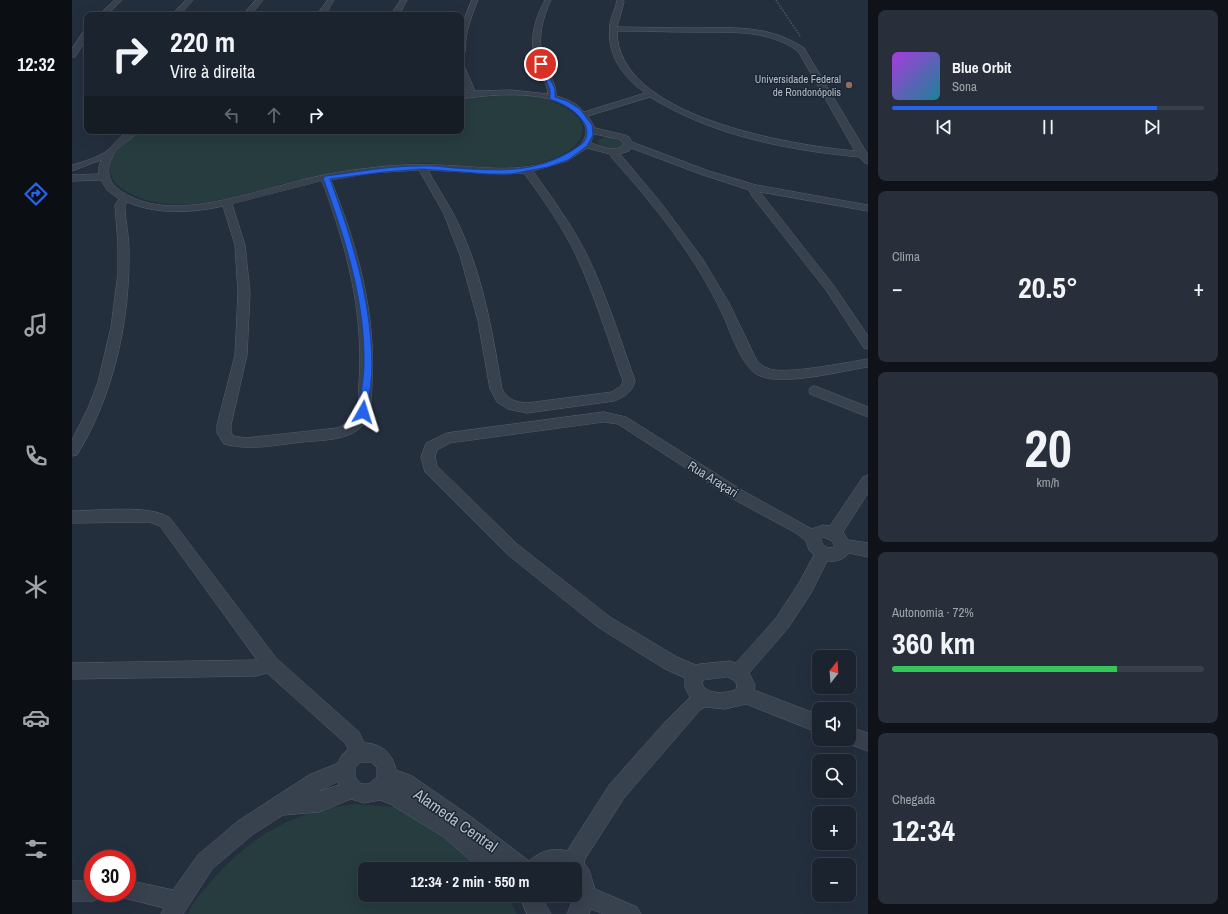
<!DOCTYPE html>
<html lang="pt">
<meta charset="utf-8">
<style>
:root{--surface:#1b232e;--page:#282f3a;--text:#f1f3f6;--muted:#a0a4aa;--line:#39404a;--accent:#2563eb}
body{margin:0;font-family:"Archivo Narrow",sans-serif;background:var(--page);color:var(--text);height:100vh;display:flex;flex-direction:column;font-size:15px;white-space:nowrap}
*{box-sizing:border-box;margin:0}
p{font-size:13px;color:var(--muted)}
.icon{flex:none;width:22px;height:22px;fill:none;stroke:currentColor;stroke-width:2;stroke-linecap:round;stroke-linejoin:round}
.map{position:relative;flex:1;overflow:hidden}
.side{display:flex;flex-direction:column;gap:10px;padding:10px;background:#0f1319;width:360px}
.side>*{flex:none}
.guide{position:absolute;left:12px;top:12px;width:380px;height:122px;border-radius:8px;box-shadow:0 4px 16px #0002,0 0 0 1px var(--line);background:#1b232e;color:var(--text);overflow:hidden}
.needle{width:26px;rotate:17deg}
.fabs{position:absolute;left:740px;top:650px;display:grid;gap:8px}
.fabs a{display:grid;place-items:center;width:44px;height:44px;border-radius:8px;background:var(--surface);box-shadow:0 4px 16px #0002,0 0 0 1px var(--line);font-size:20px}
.speed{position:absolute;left:12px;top:850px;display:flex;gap:8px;font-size:20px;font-weight:700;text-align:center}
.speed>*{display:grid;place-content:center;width:52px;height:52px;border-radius:50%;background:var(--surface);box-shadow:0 4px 16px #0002,0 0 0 1px var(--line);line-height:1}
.speed .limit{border:6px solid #d22;background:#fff;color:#111}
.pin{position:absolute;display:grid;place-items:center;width:34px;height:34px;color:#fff;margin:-17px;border:2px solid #fff;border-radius:50%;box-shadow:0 1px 4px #0007}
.me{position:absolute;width:44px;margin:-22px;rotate:6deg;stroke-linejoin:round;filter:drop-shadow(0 0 3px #0008)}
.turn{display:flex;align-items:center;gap:14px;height:84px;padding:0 20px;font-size:18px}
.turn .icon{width:52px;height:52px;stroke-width:2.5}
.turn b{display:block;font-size:28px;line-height:34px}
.lanes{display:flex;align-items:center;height:38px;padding:0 20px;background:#0003;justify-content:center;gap:20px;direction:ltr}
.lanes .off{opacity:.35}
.big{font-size:30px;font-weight:700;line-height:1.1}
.side .card{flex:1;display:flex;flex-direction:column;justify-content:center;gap:6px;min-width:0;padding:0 14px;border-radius:8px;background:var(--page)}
.side .dial{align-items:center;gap:0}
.dial b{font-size:52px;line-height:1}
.song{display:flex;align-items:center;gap:12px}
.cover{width:48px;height:48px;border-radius:6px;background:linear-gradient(135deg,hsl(280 70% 55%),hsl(190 70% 35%))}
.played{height:4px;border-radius:2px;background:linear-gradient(90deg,var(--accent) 85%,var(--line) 85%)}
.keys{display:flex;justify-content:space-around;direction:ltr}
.heat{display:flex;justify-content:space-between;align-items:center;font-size:22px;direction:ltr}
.charge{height:6px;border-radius:3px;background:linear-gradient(90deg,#34c759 72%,var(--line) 0)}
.trip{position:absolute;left:286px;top:862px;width:224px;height:40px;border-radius:8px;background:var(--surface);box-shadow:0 4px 16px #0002,0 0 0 1px var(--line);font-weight:700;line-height:40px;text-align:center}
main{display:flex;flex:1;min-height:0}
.tabs{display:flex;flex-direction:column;width:72px;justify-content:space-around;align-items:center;background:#0b0e12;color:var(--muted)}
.tabs .icon{width:28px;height:28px}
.tabs .current{color:var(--accent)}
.tabs b{font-size:18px;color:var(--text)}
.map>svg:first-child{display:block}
.green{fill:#263c3f}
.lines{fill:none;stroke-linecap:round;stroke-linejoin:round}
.street-casing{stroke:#565f6c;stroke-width:1}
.path{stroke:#44595c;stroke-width:1.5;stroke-dasharray:1.5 1.5;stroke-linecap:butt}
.street{fill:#38414e;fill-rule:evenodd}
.route{fill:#2563eb;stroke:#184099}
.education-dot{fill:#8d6e63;stroke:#1d2633;stroke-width:1.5}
.labels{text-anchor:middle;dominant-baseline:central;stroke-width:3;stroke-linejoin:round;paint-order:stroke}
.far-poi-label{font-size:11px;fill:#b4bcc9;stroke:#1d2633;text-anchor:end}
.street-label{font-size:13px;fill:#b4bcc9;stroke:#1d2633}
.near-street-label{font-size:16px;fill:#b4bcc9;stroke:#1d2633}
</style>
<main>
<nav class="tabs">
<b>12:32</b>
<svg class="icon current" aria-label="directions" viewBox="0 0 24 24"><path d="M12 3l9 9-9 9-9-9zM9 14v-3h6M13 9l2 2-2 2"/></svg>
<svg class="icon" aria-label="music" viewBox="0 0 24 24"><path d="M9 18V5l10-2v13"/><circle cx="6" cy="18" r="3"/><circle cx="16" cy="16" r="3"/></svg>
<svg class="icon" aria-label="phone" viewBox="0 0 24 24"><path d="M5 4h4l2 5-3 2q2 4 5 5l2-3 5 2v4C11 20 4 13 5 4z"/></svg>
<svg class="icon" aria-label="climate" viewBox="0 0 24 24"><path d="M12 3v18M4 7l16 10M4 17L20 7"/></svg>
<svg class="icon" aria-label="car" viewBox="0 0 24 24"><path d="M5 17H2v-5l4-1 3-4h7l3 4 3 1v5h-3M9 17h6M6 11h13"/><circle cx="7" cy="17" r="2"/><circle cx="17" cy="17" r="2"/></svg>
<svg class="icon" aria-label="filters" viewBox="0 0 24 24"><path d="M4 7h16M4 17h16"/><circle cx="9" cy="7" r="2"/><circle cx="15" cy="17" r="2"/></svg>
</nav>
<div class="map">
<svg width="796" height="914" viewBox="0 0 796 914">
<rect width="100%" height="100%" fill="#242f3e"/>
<g class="green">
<path d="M438 95C455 95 472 97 488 105 526 122 511 148 480 159 437 175 394 164 351 163 338 163 324 165 312 166 285 168 258 173 231 179 179 190 108 221 57 193 47 188 38 180 38 168 39 151 58 138 72 131H389V99Z"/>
<path d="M535 136 544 137 553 142V146C544 149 534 151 526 144L527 140Z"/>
<path d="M284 804 322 807 343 814 418 869H293V895H435L445 914H116C122 900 133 888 143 877 181 834 227 809 284 804Z"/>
</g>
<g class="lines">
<g class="street-casing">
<g id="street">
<polygon points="43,0 50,0 35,15 27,15"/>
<polygon points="114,0 121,0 108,15 100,15"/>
<polygon points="184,0 191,0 179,15 171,15"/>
<polygon points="256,0 262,0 253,15 245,15"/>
<polygon points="329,0 335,0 327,15 319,15"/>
<path d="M400 0H406C399 17 393 33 393 52L389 54V27Z"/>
<path d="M473 0H479C469 21 464 44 474 66 478 76 485 86 484 96 495 99 505 103 512 112L573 93C550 76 534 54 538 24 539 16 544 8 545 0H551L552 2 545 27C570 27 594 28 619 28 660 28 696 24 732 48L796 155V164L793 163 787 157C715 150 641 136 578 97L516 116 523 128 553 135 557 137 560 142 637 171 684 185 796 205V211L688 192 762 286 796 336V349L792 348 754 290 680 196 677 190 631 175 559 148 557 151 548 154 589 203 630 258 657 303 685 361C688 363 691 367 695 368 710 376 776 362 796 359V367C769 371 713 386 688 376 670 369 659 332 651 315 624 257 583 206 540 158L538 154 515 148 495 161 461 171C480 198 499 224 514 253 534 294 548 338 563 381 560 392 553 397 542 401L455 413 436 409 425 402 418 389 406 321 388 255 371 212 347 170 298 173 259 180C285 245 304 311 300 382 299 397 301 414 290 426 276 441 249 440 230 442 204 445 177 451 152 444L145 433V425L163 355 166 293 163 245 151 206C120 213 85 215 55 202L53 205V211C54 224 57 237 57 250 58 321 42 394 5 455L0 456V440L16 408 26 382 39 327 46 273V244L43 205 47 199 35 190 29 180 0 181V175L27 174V167L29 160 0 171V165C11 162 27 157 36 150 48 139 49 131 67 131 59 141 45 145 40 158 34 169 36 181 46 189 91 223 162 197 211 185 239 177 268 171 298 168 320 165 342 164 365 165 406 166 448 175 487 158 499 153 513 145 514 132 514 126 511 121 507 116 482 88 423 94 389 99V93H395L389 78V66L393 68 403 91 439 90 476 94C475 82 468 72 464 61 456 41 463 18 473 0ZM545 31C570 31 594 32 619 32 658 33 692 28 726 51L783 151C719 145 544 117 545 31ZM522 134 547 139 552 144C544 154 529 146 519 143ZM356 170 429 174 452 173C471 199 490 226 504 255 523 296 536 339 551 381L549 386 540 392 455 403C444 402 436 400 430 389 421 336 412 281 390 232 381 210 367 191 356 170ZM250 181C275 247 292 313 287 383 286 393 288 408 282 416 278 422 271 425 265 428L174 438 161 436 159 432V425L175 355 178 293 173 245 160 204Z"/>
<polygon points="12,31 15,31 15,38 3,57 0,57 0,49"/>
<polygon points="743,386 796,407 796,417 738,394 737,391 738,388"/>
<path d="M532 412 554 417 673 492 740 529 751 525 758 526 791 477 796 475V493L771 532 776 540 796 543V557L777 553C772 560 763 562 755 561L739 593 716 628 677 673 683 685 682 690 747 715V733L674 704 653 709 633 707 628 710 552 798 513 859 512 863 517 870 523 889 565 907 569 914H532L519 909 517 914H495L503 895V869H434L433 868V869H408L372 837 318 804 308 800 292 803 279 799 247 812 211 815 180 835 140 869 111 914H89L92 908 48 897 46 893H55V880L101 890 126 855 166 821 237 775 266 763 270 755 276 749 274 744 195 673 184 676 0 679V663L185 660 88 526 77 522 0 523V511C26 511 78 504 98 518L204 658 287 732 292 743C309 743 321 754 324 770L340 776 398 816 457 861C469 851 480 847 495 851L538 784 594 721 618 697 613 687V678L593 669 526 627 435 554 353 472 349 457 354 443 375 433ZM532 422 546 424 663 500 724 533 734 541 737 550 742 555 727 583 704 618 666 661 663 663 658 661 628 664 624 665 605 657 538 617 445 544 365 466 363 457 365 450 378 443ZM751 537 760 541 763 547 756 548 751 545 749 540ZM656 677 663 681 665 685 664 690C653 693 638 695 631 686L630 682 632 680ZM289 762H299L305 768V777L297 784H289L283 777V768ZM266 782 267 785 245 792Z"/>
<polygon points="777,727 796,733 796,751 771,742 769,739 777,739"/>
<polygon points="0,881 21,881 21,893 31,893 28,898 21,901 0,901"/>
<polygon points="448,895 468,895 479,914 455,914"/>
</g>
</g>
<polyline class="path" points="704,0 728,36"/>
<use href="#street" class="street"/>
</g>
<path class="route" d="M469 62 471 64 483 89V97L495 101 508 109 520 125 521 135 515 146 496 160 476 167 439 174H416L350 169 312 172 258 179C280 239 299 299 300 364 300 380 297 396 295 412L294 415H288L286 412C288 397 292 380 292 364 293 299 273 238 251 178L254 176C286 172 317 166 348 166 359 165 371 167 382 168 429 171 467 174 507 146 517 140 517 128 510 120 501 108 491 104 478 99V89L466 64Z"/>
<circle class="education-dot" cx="777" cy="85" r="4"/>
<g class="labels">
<g class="far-poi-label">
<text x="769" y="79">Universidade Federal<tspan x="769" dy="13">de Rondonópolis</tspan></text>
</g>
<g class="street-label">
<text transform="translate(641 479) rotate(32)">Rua Araçari</text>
</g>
<g class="near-street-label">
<text transform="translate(384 820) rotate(35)">Alameda Central</text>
</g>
</g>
</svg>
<div class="fabs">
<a><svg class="needle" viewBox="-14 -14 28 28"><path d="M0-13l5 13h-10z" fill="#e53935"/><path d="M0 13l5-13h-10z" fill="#a0a4aa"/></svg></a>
<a><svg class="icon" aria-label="sound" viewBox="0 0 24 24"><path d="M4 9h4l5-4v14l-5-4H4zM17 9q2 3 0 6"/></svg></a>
<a><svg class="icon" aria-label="search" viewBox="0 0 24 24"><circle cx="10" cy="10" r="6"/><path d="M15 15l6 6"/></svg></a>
<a>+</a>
<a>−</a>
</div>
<div class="speed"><div class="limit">30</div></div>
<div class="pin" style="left:469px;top:64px;background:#d93025"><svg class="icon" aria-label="arrive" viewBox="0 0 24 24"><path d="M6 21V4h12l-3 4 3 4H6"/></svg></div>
<svg class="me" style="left:291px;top:412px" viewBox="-20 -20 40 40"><path d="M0-17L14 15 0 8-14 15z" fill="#2563eb" stroke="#fff" stroke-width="4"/></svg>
<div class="trip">12:34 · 2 min · 550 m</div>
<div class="guide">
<div class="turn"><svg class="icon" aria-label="right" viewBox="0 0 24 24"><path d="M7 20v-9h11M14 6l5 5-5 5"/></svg><div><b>220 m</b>Vire à direita</div></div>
<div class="lanes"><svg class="icon off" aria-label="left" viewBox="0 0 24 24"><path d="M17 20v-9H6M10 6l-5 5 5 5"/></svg><svg class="icon off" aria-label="ahead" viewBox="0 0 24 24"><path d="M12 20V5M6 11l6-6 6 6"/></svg><svg class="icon" aria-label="right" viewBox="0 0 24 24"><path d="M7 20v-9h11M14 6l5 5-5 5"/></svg></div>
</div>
</div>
<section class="side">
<div class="card">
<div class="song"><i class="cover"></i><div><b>Blue Orbit</b><p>Sona</p></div></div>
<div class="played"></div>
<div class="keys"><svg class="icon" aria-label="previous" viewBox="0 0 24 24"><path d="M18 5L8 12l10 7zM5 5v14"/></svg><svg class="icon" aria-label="pause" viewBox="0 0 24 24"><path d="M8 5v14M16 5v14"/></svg><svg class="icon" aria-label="next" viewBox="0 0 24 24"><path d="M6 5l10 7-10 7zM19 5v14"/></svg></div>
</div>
<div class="card"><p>Clima</p>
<div class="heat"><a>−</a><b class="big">20.5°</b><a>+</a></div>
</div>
<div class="card dial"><b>20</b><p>km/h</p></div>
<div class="card"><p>Autonomia · 72%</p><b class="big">360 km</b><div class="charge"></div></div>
<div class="card"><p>Chegada</p><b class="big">12:34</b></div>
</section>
</main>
